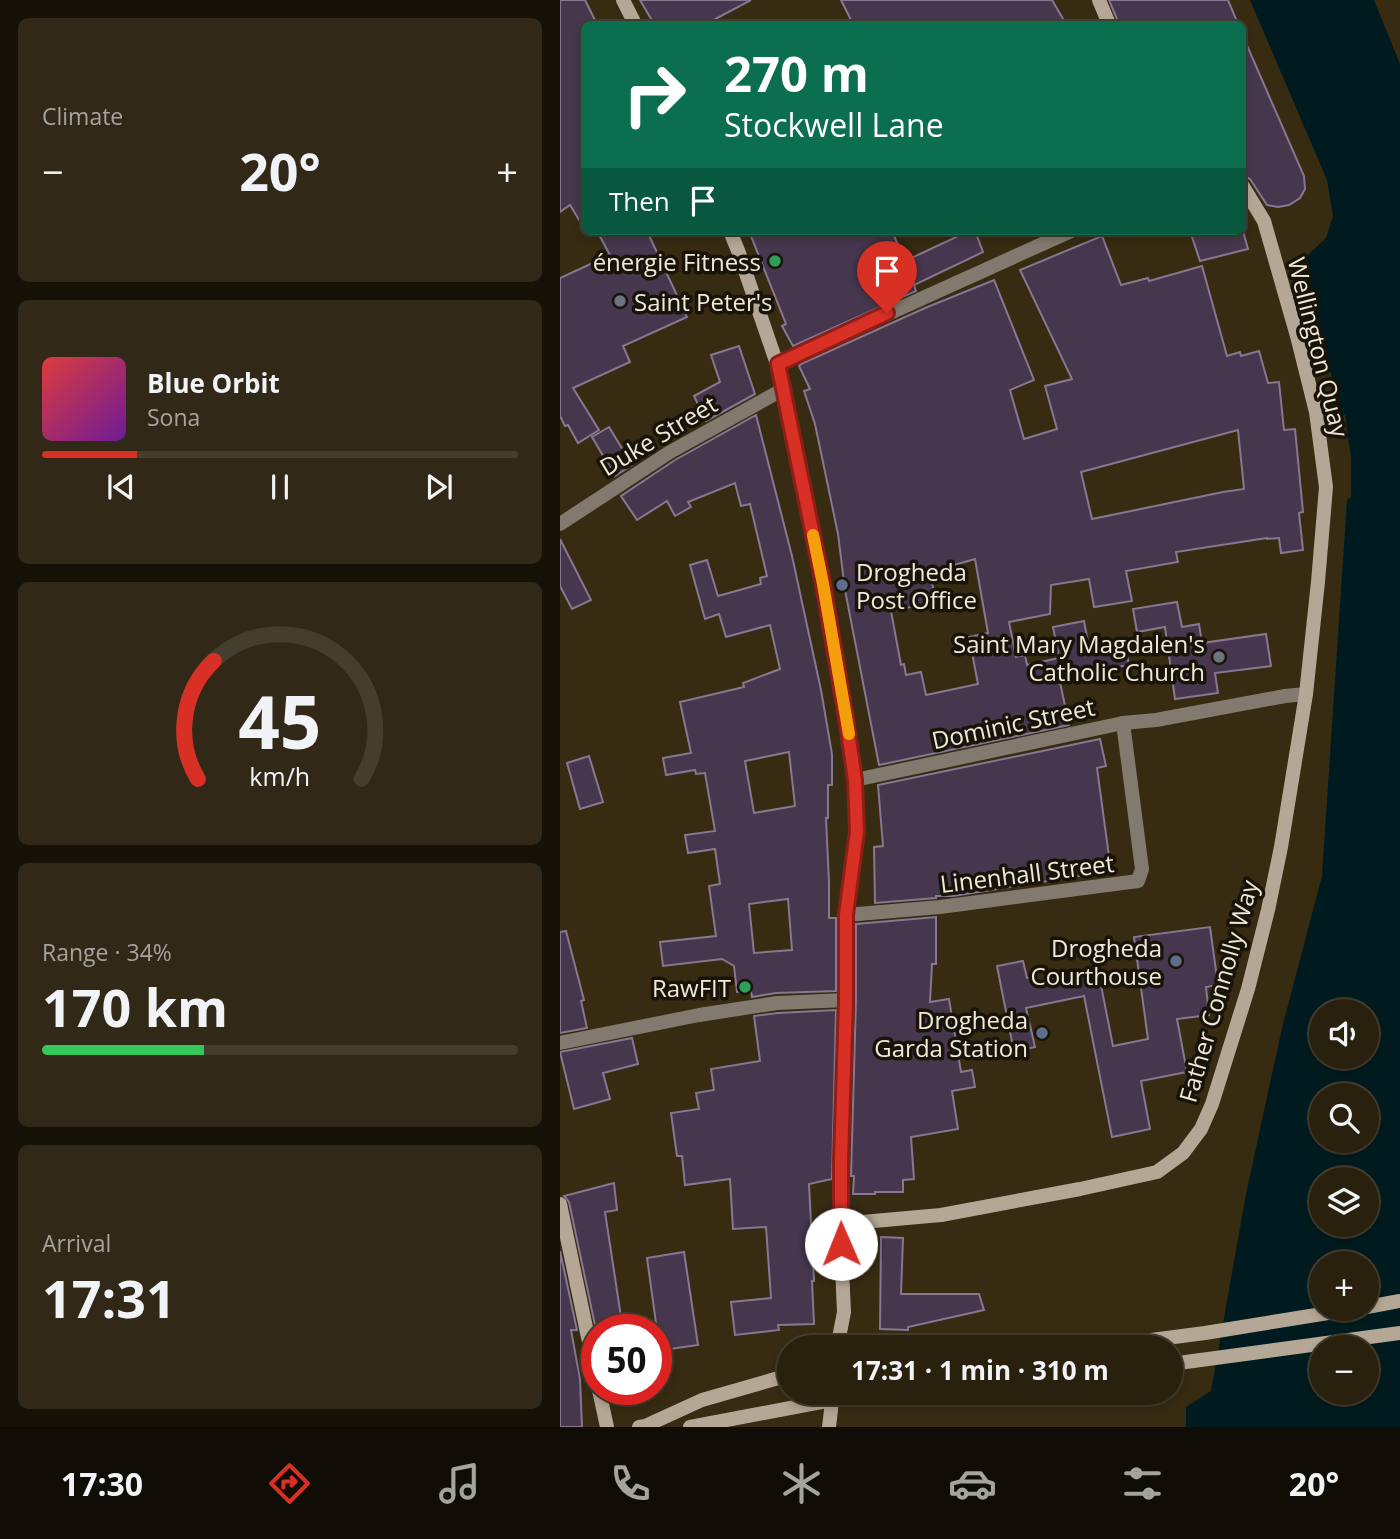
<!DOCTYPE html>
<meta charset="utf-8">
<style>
:root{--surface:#29200e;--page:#312817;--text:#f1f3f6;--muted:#a5a39e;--line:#453e2e;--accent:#d93025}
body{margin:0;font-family:"Open Sans",sans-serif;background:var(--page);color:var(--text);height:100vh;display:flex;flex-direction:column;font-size:26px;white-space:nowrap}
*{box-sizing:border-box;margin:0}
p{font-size:23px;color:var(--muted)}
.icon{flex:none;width:38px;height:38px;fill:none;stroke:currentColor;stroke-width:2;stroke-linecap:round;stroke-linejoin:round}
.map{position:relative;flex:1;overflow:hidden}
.sheet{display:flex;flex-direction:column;gap:18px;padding:18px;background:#171208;width:560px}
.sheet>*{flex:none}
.banner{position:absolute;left:21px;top:21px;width:665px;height:214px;border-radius:10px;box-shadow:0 4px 10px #0003,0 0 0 2px var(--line);background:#0b6e4f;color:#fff;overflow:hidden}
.tools{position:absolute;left:749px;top:999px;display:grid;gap:14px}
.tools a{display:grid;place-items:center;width:70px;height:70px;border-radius:50%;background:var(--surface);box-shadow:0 4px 10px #0003,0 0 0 2px var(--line);font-size:35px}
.speed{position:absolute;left:21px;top:1314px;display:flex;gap:14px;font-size:35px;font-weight:700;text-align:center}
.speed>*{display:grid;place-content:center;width:91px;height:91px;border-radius:50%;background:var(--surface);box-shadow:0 4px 10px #0003,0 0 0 2px var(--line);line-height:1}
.speed .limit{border:10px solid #d22;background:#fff;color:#111}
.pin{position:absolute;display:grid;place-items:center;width:60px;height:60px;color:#fff;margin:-72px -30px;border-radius:50% 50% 50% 0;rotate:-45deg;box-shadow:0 0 7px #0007}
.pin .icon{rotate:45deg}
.me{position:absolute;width:77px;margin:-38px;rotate:359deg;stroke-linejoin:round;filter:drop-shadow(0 0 5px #0008)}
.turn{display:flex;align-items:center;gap:24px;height:147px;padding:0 28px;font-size:32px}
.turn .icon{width:91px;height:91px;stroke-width:2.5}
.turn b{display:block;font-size:49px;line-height:60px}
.then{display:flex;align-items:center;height:66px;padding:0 28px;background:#0003;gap:14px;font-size:26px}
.big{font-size:52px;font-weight:700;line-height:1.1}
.sheet .tile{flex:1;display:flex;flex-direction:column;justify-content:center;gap:10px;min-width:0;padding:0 24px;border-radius:10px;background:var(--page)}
.sheet .dial{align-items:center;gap:0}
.dial svg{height:182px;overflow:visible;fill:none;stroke:var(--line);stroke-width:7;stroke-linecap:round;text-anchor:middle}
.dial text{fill:var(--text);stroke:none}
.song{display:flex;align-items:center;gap:21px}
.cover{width:84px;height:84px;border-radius:10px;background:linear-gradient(135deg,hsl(0 70% 55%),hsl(280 70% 35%))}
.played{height:7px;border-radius:4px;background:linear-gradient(90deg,var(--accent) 20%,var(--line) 20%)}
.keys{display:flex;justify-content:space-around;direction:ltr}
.heat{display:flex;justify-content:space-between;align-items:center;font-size:38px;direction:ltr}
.charge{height:10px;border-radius:5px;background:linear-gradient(90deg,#34c759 34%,var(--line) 0)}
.trip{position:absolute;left:217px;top:1335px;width:406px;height:70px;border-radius:35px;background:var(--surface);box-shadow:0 4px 10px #0003,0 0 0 2px var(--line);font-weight:700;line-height:70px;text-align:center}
.tabs{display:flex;height:112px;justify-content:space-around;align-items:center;background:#100d06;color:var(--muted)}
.tabs .icon{width:49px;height:49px}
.tabs .on{color:var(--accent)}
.tabs b{font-size:32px;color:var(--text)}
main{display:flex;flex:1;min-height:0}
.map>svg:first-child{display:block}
.water{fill:#001b1f;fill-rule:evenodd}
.building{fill:#46374e;stroke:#877791;stroke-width:2;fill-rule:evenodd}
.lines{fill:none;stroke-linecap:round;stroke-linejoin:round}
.street{stroke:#837a6f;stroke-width:14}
.secondary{stroke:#b5a795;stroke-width:14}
.route-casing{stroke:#8d1f18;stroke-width:18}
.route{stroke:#d93025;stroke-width:12}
.slow{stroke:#f59e0b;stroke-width:12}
.leisure-dot{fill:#2e9e5b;stroke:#191409;stroke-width:2.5}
.worship-dot{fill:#6b7280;stroke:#191409;stroke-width:2.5}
.service-dot{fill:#5c6f8a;stroke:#191409;stroke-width:2.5}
.labels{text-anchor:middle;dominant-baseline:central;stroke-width:7;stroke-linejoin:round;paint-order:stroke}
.poi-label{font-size:24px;fill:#f0e9da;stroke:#191409;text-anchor:end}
.street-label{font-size:24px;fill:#f0e9da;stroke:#191409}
</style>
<main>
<section class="sheet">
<div class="tile"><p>Climate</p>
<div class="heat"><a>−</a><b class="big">20°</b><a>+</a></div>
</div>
<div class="tile">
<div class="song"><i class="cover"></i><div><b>Blue Orbit</b><p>Sona</p></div></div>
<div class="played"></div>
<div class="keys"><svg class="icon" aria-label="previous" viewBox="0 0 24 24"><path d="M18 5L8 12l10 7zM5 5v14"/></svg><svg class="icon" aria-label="pause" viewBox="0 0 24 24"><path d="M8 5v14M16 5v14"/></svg><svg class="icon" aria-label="next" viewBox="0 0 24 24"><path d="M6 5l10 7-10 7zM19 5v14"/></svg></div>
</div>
<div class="tile dial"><svg viewBox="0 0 100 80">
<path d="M14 69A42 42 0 1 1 86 69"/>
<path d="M14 69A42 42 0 0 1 21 17" stroke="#d93025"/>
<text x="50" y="56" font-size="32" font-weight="700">45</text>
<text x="50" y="72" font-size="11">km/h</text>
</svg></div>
<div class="tile"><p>Range · 34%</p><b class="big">170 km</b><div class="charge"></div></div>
<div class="tile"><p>Arrival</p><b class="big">17:31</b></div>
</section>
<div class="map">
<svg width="840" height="1427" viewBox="0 0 840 1427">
<rect width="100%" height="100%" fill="#372b12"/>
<path class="water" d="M690 0H814L840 64V1427H626V1407L651 1391 686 1194 722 1028 762 876 787 500 791 497V457L785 415 779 414 772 378 740 259 748 255 766 238 773 216 767 180ZM761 1012H807V1057H761ZM761 1096H807V1141H761ZM761 1180H807V1225H761ZM761 1264H807V1309H761ZM761 1348H807V1393H761Z"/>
<g class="building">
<polygon points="0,0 25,0 37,24 24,24 24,228 10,205 0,212"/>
<polygon points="80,0 191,0 146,24 94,24"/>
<polygon points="281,0 492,0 506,24 293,24"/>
<polygon points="549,0 668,0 678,24 559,24"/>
<polygon points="682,34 744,176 745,189 740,198 729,205 718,207 707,205 690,179 682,175"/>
<polygon points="37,231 87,231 127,317 63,346 70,362 13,388 39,430 18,443 8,425 5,426 0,416 0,278 50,255"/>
<polygon points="189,231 332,231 345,261 409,231 415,231 423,252 354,285 356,291 233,346 222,326 226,324"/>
<polygon points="630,231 683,231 688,249 640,261"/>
<path d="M542 236 561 285 588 278 589 281 642 266 667 356 680 352 681 356 699 351 708 383 719 382 724 430 735 429 743 512 739 513 743 550 721 553 719 538 707 539V538L616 552 618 562 566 571 572 601 534 607 529 579 491 585 490 614 449 622 456 657 465 655 467 665 499 658 493 627 524 621 529 648 564 641 569 665 524 673 525 677 500 682 509 725 319 765 285 590 278 534 255 424 244 391 250 389 239 366 241 364 365 308 434 280 474 380 450 390 464 439 497 429 485 386 512 379 460 270ZM678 430 684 489 663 492 532 519 521 472ZM415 559 428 633 409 637 418 684 366 695 361 672 346 675 344 664 341 665 331 611 376 602 370 572Z"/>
<polygon points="179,346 195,394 146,421 134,396 160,382 151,355"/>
<path d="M196 415 232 556 261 690 272 754V785H268V818H266L269 882V918H276V991L216 993 192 997 191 991 177 992 174 966 162 959 103 966 100 942 156 936 149 886 160 884 155 849 128 853 125 835 155 831 145 773 136 774 135 770 106 775 103 758 131 753 120 702 184 687 183 683 220 669 210 625 166 637 159 614 145 619 130 565 147 560 158 596 201 584 200 578 207 576 190 504 181 506 175 483 128 502 131 507 115 516 107 501 77 520 61 496 115 460ZM229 752 235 806 194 813 185 761ZM228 899 232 950 194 953 189 904Z"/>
<polygon points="49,427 72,465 55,476 32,437"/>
<polygon points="0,539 31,600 12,609 0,586"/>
<polygon points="617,602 622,627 639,624 642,643 706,634 711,666 655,673 658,693 615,699 605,627 577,632 573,609"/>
<polygon points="540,739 546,766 537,768 551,871 393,896 376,896 376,898 315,903 314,847 323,846 318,785"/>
<polygon points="29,756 43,802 20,809 7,763"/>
<polygon points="376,917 376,964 372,964 370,1002 389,999 401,1072 412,1070 415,1087 392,1091 398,1129 351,1137 354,1179 343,1180 343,1192 315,1192 315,1194 293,1194 294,1176 291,1176 296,1000 296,924"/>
<polygon points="650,927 658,985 646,987 649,1015 617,1019 627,1072 581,1081 590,1129 552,1137 524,996 466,1008 475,1047 454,1052 437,966 463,961 467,978 476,977 477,982 538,970 553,1046 588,1039 574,937"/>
<polygon points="6,931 24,1000 21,1001 27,1028 0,1033 0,932"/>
<polygon points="276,1010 272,1179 249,1184 254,1281 252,1281 254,1324 218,1325 219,1330 175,1335 171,1302 211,1298 206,1227 173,1229 170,1179 125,1185 122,1156 117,1156 111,1113 139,1109 136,1093 154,1090 151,1069 200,1061 194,1016 218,1013"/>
<polygon points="72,1038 78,1064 43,1073 50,1099 14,1109 0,1052"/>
<polygon points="54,1183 57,1210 45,1212 63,1330 36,1330 9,1202 4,1196"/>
<polygon points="321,1237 343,1238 341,1294 419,1294 424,1310 348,1327 348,1330 320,1329"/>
<polygon points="0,1251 17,1330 11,1330 20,1379 22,1427 0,1427"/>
<polygon points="124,1252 138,1345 96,1351 96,1323 87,1258"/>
</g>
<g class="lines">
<g class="street">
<polyline points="217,364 511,231"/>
<polyline points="0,524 110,452 222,390"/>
<polyline points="295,780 563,723 596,720 725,696 746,694"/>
<polyline points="286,915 380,907 578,881 582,869 563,723"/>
<polyline points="0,1043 139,1015 217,1003 286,1000"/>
</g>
<g class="secondary">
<polyline points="63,0 75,24"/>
<polyline points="539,0 549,24"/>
<polyline points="170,231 179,253 217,364 263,584 287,718 295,780 297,831 286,915 286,1000 280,1224 284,1312 277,1348"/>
<polyline points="0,1204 37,1380"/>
<polyline points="280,1224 381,1215 520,1189 597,1172 623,1153 641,1129 652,1104 688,989 708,910 721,847 746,694 758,582 766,487 756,412 737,336 704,221 682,185"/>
<polyline points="807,1307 840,1301"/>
<polyline points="530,1348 645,1333 793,1309"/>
<polyline points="611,1364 840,1333"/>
<polyline points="39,1390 47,1427"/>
<polyline points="79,1427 85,1426 142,1400 229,1375"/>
<polyline points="130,1427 272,1400 336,1393"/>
<polyline points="269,1427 273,1393"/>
</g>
</g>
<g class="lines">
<g class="route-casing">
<polyline id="route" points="281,1244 281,1160 286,1000 286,915 297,831 295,780 286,718 263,584 218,364 327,313"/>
</g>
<use href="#route" class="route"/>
<polyline class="slow" points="253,535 263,584 289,734"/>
</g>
<g class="leisure-dot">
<circle cx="215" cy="261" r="7"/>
<circle cx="185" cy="987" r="7"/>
</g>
<g class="worship-dot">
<circle cx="60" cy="301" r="7"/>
<circle cx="659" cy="657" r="7"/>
</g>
<g class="service-dot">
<circle cx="282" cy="585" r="7"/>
<circle cx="616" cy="961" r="7"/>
<circle cx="482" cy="1033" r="7"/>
</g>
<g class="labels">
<g class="poi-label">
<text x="201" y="261">énergie Fitness</text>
<text x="74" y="301" text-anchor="start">Saint Peter's</text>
<text x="296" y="571" text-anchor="start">Drogheda<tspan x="296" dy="28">Post Office</tspan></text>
<text x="645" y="643">Saint Mary Magdalen's<tspan x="645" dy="28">Catholic Church</tspan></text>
<text x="602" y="947">Drogheda<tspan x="602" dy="28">Courthouse</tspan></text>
<text x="171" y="987">RawFIT</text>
<text x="468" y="1019">Drogheda<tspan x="468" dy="28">Garda Station</tspan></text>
</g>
<g class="street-label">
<text transform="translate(759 347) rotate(76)">Wellington Quay</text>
<text transform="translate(98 435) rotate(-31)">Duke Street</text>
<text transform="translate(453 723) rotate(-12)">Dominic Street</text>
<text transform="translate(467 873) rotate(-7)">Linenhall Street</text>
<text transform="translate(658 991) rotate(-74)">Father Connolly Way</text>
</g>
</g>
</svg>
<div class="tools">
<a><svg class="icon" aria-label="sound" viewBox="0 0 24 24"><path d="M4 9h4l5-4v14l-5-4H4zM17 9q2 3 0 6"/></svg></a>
<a><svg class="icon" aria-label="search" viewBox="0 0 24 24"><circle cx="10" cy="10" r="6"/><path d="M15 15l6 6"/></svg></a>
<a><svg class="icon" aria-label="layers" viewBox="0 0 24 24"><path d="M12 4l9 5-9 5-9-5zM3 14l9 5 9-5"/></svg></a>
<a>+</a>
<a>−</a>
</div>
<div class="speed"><div class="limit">50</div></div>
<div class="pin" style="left:327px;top:313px;background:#d93025"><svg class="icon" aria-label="arrive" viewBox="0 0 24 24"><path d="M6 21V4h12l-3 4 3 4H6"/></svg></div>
<svg class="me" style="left:281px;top:1244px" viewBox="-20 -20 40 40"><circle r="19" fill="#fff"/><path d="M0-13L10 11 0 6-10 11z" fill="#d93025"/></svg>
<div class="trip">17:31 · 1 min · 310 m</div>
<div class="banner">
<div class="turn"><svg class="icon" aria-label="right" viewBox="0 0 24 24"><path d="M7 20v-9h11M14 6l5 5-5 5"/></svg><div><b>270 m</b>Stockwell Lane</div></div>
<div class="then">Then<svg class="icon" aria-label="arrive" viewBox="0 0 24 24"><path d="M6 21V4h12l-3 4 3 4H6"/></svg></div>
</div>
</div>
</main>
<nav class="tabs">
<b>17:30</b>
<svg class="icon on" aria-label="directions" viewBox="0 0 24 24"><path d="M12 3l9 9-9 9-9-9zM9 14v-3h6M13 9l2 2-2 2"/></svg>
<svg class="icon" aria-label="music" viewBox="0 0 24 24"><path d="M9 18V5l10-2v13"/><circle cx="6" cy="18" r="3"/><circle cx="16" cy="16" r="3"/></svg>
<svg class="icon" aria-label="phone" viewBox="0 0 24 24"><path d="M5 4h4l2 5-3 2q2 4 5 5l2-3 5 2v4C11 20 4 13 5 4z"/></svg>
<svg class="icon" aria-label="climate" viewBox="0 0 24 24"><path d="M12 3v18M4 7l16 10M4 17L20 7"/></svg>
<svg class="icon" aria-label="car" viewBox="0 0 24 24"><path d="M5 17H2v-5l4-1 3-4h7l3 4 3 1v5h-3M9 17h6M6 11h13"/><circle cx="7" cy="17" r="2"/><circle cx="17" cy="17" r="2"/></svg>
<svg class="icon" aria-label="filters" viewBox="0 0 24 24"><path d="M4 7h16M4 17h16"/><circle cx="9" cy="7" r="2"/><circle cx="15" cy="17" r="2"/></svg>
<b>20°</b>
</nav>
